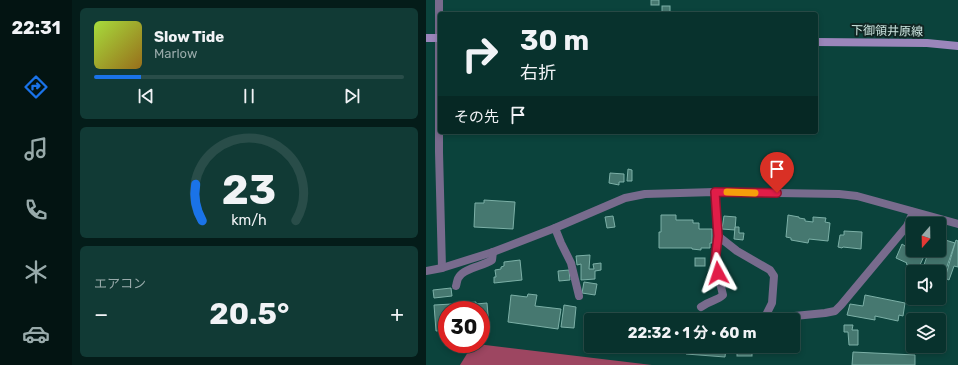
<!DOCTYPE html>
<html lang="ja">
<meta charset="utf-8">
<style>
:root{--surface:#08322d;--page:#113a35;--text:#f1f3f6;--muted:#98aaaa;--line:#294d49;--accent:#1a73e8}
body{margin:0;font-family:Rubik,"Noto Sans JP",sans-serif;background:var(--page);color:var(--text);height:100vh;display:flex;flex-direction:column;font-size:15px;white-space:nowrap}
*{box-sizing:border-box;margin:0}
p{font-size:13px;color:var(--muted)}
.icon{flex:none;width:22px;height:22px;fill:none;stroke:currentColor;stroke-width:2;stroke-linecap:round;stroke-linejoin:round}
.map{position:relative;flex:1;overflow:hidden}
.side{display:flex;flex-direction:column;gap:8px;padding:8px;background:#041c19;width:354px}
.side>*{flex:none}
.top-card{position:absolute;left:12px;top:12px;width:380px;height:122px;border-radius:4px;box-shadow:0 2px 6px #0003,0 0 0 1px var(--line);background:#08322d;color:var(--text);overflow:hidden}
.needle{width:26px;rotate:200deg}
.controls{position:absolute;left:480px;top:217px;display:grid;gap:8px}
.controls a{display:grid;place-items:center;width:40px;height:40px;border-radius:4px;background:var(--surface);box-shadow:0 2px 6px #0003,0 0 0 1px var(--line);font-size:20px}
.speed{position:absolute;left:12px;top:301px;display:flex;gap:8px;font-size:20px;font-weight:700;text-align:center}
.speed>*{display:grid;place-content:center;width:52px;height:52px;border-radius:50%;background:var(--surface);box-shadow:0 2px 6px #0003,0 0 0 1px var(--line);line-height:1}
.speed .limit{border:6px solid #d22;background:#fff;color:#111}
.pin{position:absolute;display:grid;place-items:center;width:34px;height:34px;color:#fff;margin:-41px -17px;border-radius:50% 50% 50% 0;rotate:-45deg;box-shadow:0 0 4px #0007}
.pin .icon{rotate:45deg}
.me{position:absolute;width:44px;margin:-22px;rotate:355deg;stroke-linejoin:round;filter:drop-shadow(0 0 3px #0008)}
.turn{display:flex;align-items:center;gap:14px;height:84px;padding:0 16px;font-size:18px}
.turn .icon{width:52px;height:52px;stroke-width:2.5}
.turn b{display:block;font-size:28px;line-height:34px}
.then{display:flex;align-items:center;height:38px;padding:0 16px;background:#0003;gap:8px;font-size:15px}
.big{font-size:30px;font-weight:700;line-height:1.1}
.side .tile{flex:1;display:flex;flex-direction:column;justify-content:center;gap:6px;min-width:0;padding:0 14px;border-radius:6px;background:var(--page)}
.side .dial{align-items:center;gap:0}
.dial svg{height:104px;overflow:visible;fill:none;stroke:var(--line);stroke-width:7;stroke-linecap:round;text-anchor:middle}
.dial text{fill:var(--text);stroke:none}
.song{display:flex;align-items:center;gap:12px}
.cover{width:48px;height:48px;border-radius:6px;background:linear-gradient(135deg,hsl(80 70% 55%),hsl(40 70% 35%))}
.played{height:4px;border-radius:2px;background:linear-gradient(90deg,var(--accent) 15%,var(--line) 15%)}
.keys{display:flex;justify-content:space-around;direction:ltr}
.heat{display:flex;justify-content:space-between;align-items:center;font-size:22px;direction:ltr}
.trip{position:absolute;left:158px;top:313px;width:216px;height:40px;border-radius:4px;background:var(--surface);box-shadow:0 2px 6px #0003,0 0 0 1px var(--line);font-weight:700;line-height:40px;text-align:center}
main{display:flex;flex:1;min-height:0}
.tab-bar{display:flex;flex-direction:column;width:72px;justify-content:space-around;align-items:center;background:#031412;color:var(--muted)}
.tab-bar .icon{width:28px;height:28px}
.tab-bar .selected{color:var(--accent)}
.tab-bar b{font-size:18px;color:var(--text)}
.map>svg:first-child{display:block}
.forest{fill:#9d4661}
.building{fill:#467870;stroke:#7cb0a7}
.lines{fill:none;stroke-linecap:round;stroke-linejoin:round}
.minor{stroke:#786b8d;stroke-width:8}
.secondary{stroke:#9b86bb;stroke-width:8}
.route-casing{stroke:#92132f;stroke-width:10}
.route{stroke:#e11d48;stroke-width:7}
.slow{stroke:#f59e0b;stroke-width:7}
.labels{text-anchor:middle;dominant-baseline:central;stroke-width:4;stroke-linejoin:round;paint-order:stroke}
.street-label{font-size:12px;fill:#cee7e2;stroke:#102522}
</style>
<main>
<nav class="tab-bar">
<b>22:31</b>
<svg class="icon selected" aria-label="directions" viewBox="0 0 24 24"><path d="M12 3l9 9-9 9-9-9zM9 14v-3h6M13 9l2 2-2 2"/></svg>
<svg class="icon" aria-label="music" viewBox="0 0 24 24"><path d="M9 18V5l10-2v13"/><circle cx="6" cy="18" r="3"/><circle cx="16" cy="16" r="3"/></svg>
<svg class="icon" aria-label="phone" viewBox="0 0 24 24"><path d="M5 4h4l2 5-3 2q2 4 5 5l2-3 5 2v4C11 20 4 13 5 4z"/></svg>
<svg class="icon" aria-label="climate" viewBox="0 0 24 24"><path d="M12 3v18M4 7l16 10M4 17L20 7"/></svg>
<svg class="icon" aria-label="car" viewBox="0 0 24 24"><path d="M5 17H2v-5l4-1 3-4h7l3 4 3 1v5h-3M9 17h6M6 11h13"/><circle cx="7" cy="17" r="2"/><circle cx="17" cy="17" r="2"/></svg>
</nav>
<section class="side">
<div class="tile">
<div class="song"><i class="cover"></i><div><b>Slow Tide</b><p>Marlow</p></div></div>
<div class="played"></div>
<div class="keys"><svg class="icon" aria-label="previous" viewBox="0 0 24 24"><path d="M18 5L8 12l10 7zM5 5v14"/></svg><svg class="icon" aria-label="pause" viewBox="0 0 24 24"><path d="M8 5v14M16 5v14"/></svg><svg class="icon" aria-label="next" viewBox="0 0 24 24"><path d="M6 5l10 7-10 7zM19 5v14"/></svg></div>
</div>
<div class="tile dial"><svg viewBox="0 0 100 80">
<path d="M14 69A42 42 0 1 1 86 69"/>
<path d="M14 69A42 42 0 0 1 9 41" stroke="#1a73e8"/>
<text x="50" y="56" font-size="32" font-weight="700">23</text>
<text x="50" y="72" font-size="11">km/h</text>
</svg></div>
<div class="tile"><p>エアコン</p>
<div class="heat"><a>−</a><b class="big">20.5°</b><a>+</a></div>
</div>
</section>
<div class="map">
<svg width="532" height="365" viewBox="0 0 532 365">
<rect width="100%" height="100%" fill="#0b433c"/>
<polygon class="forest" points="47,344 51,344 226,365 34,365"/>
<g class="building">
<rect x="225" y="0" width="8" height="5"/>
<rect x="236" y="6" width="8" height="8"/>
<polygon points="202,169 206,170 206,181 201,181"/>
<polygon points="184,173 198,174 198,182 193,182 193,185 183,183"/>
<polygon points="58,200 89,202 87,229 48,227 49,203 58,203"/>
<polygon points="235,215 250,215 250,220 267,220 267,223 273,223 273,229 286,229 286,243 284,243 284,248 275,248 275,250 266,249 266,248 233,248 233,232 235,232"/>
<polygon points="362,215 373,217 373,218 379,219 379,221 387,222 387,217 400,218 399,222 404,223 402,241 383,239 382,243 365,240 365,238 360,237"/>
<polygon points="187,216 189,227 181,228 179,217"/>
<polygon points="298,216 310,217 309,230 296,229"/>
<polygon points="309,227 313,227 313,233 318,233 317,240 308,239"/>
<polygon points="418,231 436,232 435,249 417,247 416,248 412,247 414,235 418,235"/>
<polygon points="483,238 487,240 487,250 501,250 492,269 480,264 481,263 470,258 476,244 479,246"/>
<polygon points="513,238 529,243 517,278 513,277 513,272 496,271 503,250 513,250"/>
<polygon points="530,240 532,241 532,267 528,266 523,280 519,278"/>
<polygon points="164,255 163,269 168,269 167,264 175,263 175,270 169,271 169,279 155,280 155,264 151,265 150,256"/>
<rect x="269" y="258" width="10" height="8"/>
<polygon points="94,260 96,280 68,283 68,277 70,277 69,270 75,269 75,267 78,266 78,262"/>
<polygon points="143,270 144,280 133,281 132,271"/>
<polygon points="158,282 171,284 169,295 156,293"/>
<polygon points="25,288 26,296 8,298 7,290"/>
<polygon points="102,294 111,295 109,306 135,309 132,329 82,322 85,295 101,297"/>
<polygon points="439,295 479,303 477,316 473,315 472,321 449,316 449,320 421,315 424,304 437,306"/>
<polygon points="50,302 50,304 61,303 63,327 55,328 55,310 33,310 32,306 40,306 39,303"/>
<polygon points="26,304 26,310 21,310 21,330 10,331 8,305"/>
<polygon points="138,305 150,307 148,328 135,327"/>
<polygon points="418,325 427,325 426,330 432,330 432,345 423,345 422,332 418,332"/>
<polygon points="260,346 302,346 302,348 300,348 299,357 260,354"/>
<rect x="311" y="346" width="15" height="10"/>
<polygon points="427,352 489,355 489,365 426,365"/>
</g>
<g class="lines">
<g class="minor">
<polyline points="13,0 13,152 16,268"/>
<polyline points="129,228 135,243 145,263 153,296"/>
<polyline points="292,236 311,251 344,270 348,276 346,303 338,319 334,320"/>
<polyline points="0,271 16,268 67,252 129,228 199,198 219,194 289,192 413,194 431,196 532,224"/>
<path d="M30 286C31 283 31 279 33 277 38 268 58 266 66 260L67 252"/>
<path d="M275 307C284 300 291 301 297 295L289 262 292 236 289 192"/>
<polyline points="338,319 399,313 409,311 415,305 481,226 487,212"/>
</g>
<g class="secondary">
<polyline points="0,38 14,38"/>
<polyline points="390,42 501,43 532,46"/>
</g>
</g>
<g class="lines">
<g class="route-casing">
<polyline id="route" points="292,273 289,262 292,236 289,192 351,193"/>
</g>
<use href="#route" class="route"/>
<polyline class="slow" points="301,192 329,193"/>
</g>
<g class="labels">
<g class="street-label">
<text transform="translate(461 31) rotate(1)">下御領井原線</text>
</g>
</g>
</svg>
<div class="controls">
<a><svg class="needle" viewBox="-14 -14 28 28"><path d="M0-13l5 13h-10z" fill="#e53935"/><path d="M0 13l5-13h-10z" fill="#98aaaa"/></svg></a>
<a><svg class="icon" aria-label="sound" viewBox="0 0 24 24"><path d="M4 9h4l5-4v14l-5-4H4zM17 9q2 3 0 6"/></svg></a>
<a><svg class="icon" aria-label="layers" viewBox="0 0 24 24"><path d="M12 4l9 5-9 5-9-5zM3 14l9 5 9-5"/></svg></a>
</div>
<div class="speed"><div class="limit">30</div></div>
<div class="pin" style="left:351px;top:193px;background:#d93025"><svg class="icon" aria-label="arrive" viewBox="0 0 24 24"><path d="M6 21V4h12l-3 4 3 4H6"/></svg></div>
<svg class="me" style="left:292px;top:273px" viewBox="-20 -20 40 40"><path d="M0-17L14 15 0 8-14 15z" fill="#e11d48" stroke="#fff" stroke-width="4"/></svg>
<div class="trip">22:32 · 1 分 · 60 m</div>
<div class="top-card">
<div class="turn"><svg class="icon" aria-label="right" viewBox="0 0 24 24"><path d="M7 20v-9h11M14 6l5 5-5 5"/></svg><div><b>30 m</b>右折</div></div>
<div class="then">その先<svg class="icon" aria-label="arrive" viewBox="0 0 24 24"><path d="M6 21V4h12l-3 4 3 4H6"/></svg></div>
</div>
</div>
</main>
